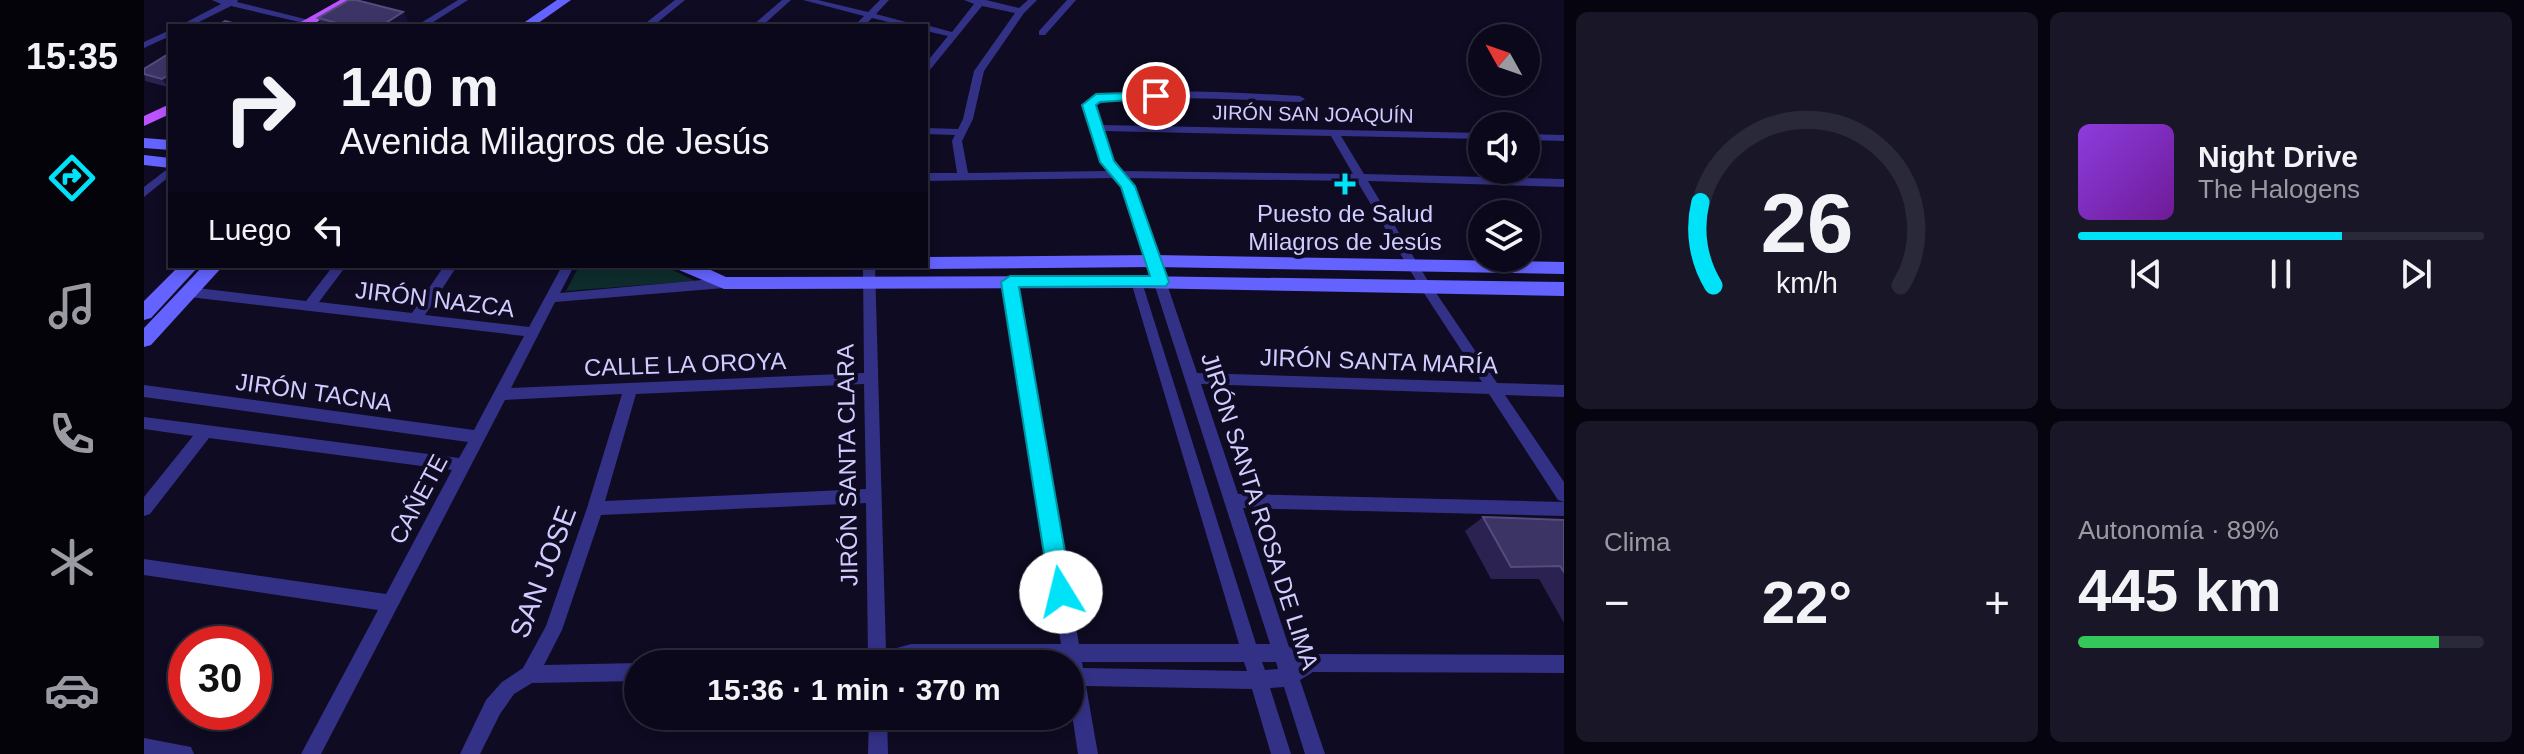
<!DOCTYPE html>
<html lang="es">
<meta charset="utf-8">
<style>
:root{--surface:#0a081a;--page:#181627;--text:#f1f3f6;--muted:#999aa2;--line:#2a2939;--accent:#00e2f7}
body{margin:0;font-family:Helvetica,sans-serif;background:var(--page);color:var(--text);height:100vh;display:flex;flex-direction:column;font-size:30px;white-space:nowrap}
*{box-sizing:border-box;margin:0}
p{font-size:26px;color:var(--muted)}
.icon{flex:none;width:44px;height:44px;fill:none;stroke:currentColor;stroke-width:2;stroke-linecap:round;stroke-linejoin:round}
.map{position:relative;flex:1;overflow:hidden}
.sheet{display:flex;flex-direction:column;gap:12px;padding:12px;background:#06040e;width:960px}
.sheet>*{flex:none}
.hud{position:absolute;left:24px;top:24px;width:760px;height:244px;border-radius:0px;box-shadow:0 4px 12px #0003,0 0 0 2px var(--line);background:#0a081a;color:var(--text);overflow:hidden}
.needle{width:52px;rotate:310deg}
.tools{position:absolute;left:1324px;top:24px;display:grid;gap:16px}
.tools a{display:grid;place-items:center;width:72px;height:72px;border-radius:50%;background:var(--surface);box-shadow:0 4px 12px #0003,0 0 0 2px var(--line);font-size:40px}
.speed{position:absolute;left:24px;top:626px;display:flex;gap:16px;font-size:40px;font-weight:700;text-align:center}
.speed>*{display:grid;place-content:center;width:104px;height:104px;border-radius:50%;background:var(--surface);box-shadow:0 4px 12px #0003,0 0 0 2px var(--line);line-height:1}
.speed .limit{border:12px solid #d22;background:#fff;color:#111}
.pin{position:absolute;display:grid;place-items:center;width:68px;height:68px;color:#fff;margin:-34px;border:4px solid #fff;border-radius:50%;box-shadow:0 2px 8px #0007}
.me{position:absolute;width:88px;margin:-44px;rotate:351deg;stroke-linejoin:round;filter:drop-shadow(0 0 6px #0008)}
.turn{display:flex;align-items:center;gap:28px;height:168px;padding:0 40px;font-size:36px}
.turn .icon{width:104px;height:104px;stroke-width:2.5}
.turn b{display:block;font-size:56px;line-height:68px}
.then{display:flex;align-items:center;height:76px;padding:0 40px;background:#0003;gap:16px;font-size:30px}
.big{font-size:60px;font-weight:700;line-height:1.1}
.sheet .widget{flex:1;display:flex;flex-direction:column;justify-content:center;gap:12px;min-width:0;padding:0 28px;border-radius:12px;background:var(--page)}
.sheet .dial{align-items:center;gap:0}
.dial svg{height:208px;overflow:visible;fill:none;stroke:var(--line);stroke-width:7;stroke-linecap:round;text-anchor:middle}
.dial text{fill:var(--text);stroke:none}
.song{display:flex;align-items:center;gap:24px}
.cover{width:96px;height:96px;border-radius:12px;background:linear-gradient(135deg,hsl(270 70% 55%),hsl(280 70% 35%))}
.played{height:8px;border-radius:4px;background:linear-gradient(90deg,var(--accent) 65%,var(--line) 65%)}
.keys{display:flex;justify-content:space-around;direction:ltr}
.heat{display:flex;justify-content:space-between;align-items:center;font-size:44px;direction:ltr}
.charge{height:12px;border-radius:6px;background:linear-gradient(90deg,#34c759 89%,var(--line) 0)}
.sheet .tiles{flex:1;display:grid;gap:12px;grid-template-columns:repeat(2,1fr)}
.trip{position:absolute;left:480px;top:650px;width:460px;height:80px;border-radius:40px;background:var(--surface);box-shadow:0 4px 12px #0003,0 0 0 2px var(--line);font-weight:700;line-height:80px;text-align:center}
main{display:flex;flex:1;min-height:0}
.tabs{display:flex;flex-direction:column;width:144px;justify-content:space-around;align-items:center;background:#04030a;color:var(--muted)}
.tabs .icon{width:56px;height:56px}
.tabs .current{color:var(--accent)}
.tabs b{font-size:36px;color:var(--text)}
.map>svg:first-child{display:block}
.green{fill:#0d2c2b}
.lines{fill:none;stroke-linecap:round;stroke-linejoin:round}
.street{fill:#333186;fill-rule:evenodd}
.secondary{fill:#6463ff;fill-rule:evenodd}
.primary{fill:#bc53ff;fill-rule:evenodd}
.wall{fill:#2b2252}
.shaded-wall{fill:#181137}
.building{fill:#3c3465;stroke:#544c7d;stroke-width:2}
.route{fill:#00e2f7;stroke:#0093a1;stroke-width:2}
.poi-dot{fill:#00e2f7;stroke:#0e0b22;stroke-width:3}
.labels{text-anchor:middle;dominant-baseline:central;stroke-width:8;stroke-linejoin:round;paint-order:stroke}
.far-street-label{font-size:20px;fill:#d1ccff;stroke:#0e0b22}
.poi-label{font-size:24px;fill:#d1ccff;stroke:#0e0b22}
.street-label{font-size:24px;fill:#d1ccff;stroke:#0e0b22}
.near-street-label{font-size:28px;fill:#d1ccff;stroke:#0e0b22}
</style>
<main>
<nav class="tabs">
<b>15:35</b>
<svg class="icon current" aria-label="directions" viewBox="0 0 24 24"><path d="M12 3l9 9-9 9-9-9zM9 14v-3h6M13 9l2 2-2 2"/></svg>
<svg class="icon" aria-label="music" viewBox="0 0 24 24"><path d="M9 18V5l10-2v13"/><circle cx="6" cy="18" r="3"/><circle cx="16" cy="16" r="3"/></svg>
<svg class="icon" aria-label="phone" viewBox="0 0 24 24"><path d="M5 4h4l2 5-3 2q2 4 5 5l2-3 5 2v4C11 20 4 13 5 4z"/></svg>
<svg class="icon" aria-label="climate" viewBox="0 0 24 24"><path d="M12 3v18M4 7l16 10M4 17L20 7"/></svg>
<svg class="icon" aria-label="car" viewBox="0 0 24 24"><path d="M5 17H2v-5l4-1 3-4h7l3 4 3 1v5h-3M9 17h6M6 11h13"/><circle cx="7" cy="17" r="2"/><circle cx="17" cy="17" r="2"/></svg>
</nav>
<div class="map">
<svg width="1420" height="754" viewBox="0 0 1420 754">
<rect width="100%" height="100%" fill="#0e0b22"/>
<polygon class="green" points="435,266 521,266 551,281 422,291"/>
<g class="lines">
<g class="street">
<polygon points="68,0 94,0 93,2 169,21 164,24 87,6 47,26 35,26 77,4"/>
<polygon points="314,0 324,0 283,26 272,26"/>
<polygon points="531,0 541,0 509,26 498,26"/>
<polygon points="638,0 647,0 618,26 608,26"/>
<polygon points="659,0 674,0 724,12 736,0 745,0 732,14 777,26 761,26 728,18 720,26 710,26 720,16"/>
<path d="M820 0H842L875 8 884 0H893L880 13 840 71 829 119 818 141 824 173 965 171C950 154 947 127 940 105 968 83 1114 94 1156 96L1161 99 1156 102C1110 100 1064 98 1018 98 997 98 970 97 950 106L957 125 1338 133V139L1197 136 1220 174 1420 179V187L1224 181 1284 281 1353 383 1420 385V397L1361 395 1420 482V502L1414 500 1345 394 1057 384 1094 494 1420 502V516L1099 508 1145 647 1167 654 1420 655V673L1169 672 1156 680 1181 754H1161L1140 687 1126 688 1147 754H1127L1108 689 942 686 954 754H934L926 701V664H920V662L720 664 724 657 722 503 457 515 418 630 400 665 494 663 497 664H494V681L388 683 370 694 356 714 336 754H316L342 700 358 682 379 668 402 626 443 508 478 394 361 400 177 754H157L234 610 0 575V559L242 594 308 470 65 438 6 514 0 516V497L49 436 0 429V417L315 458 324 442 0 397V385L330 430 380 336 45 297 39 292 45 287 162 301 189 266H202L175 302 268 313 300 266H313L281 315 385 327 418 266H430L416 293 580 278 586 283 580 288 411 302 367 388 720 373 719 266H731L742 651 767 644H917L860 282 866 277 870 279 935 644H1095L987 282 993 277 997 279 1112 644H1126L979 187 971 178 782 181V173H813L808 141 811 135 782 134V128L814 129 819 119 830 71 871 13 838 6 785 71 782 72V63L804 36 782 31V26H779L782 25 808 32 830 4ZM959 131 1187 136 1209 174 977 171 968 161ZM983 178 1213 181 1276 287 1338 382 1053 373 990 186ZM720 384 722 489 461 501 492 394ZM938 662H1100L1103 671 939 668ZM1118 662H1132L1134 669 1121 670Z"/>
<polygon points="923,0 932,0 901,35 895,35 895,31"/>
<polygon points="26,30 26,36 0,48 0,42"/>
<polygon points="1382,134 1420,135 1420,141 1382,140"/>
<polygon points="26,167 26,176 0,197 0,187"/>
<polygon points="725,716 743,716 744,754 724,754"/>
<polygon points="0,738 47,747 50,754 0,754"/>
</g>
<g class="secondary">
<polygon points="413,0 427,0 390,26 375,26"/>
<polygon points="0,138 26,140 26,150 0,148"/>
<polygon points="0,155 26,158 26,168 0,165"/>
<polygon points="1010,255 1420,262 1420,274 1010,267 782,269 775,266 782,266 782,257"/>
<polygon points="35,266 55,266 7,318 0,320 0,301"/>
<polygon points="59,266 79,266 7,345 0,347 0,328"/>
<polygon points="532,266 558,266 582,277 993,276 1420,282 1420,296 993,288 580,289 535,270"/>
</g>
<g class="primary">
<polygon points="196,0 211,0 166,26 150,26"/>
<polygon points="26,104 26,114 0,126 0,116"/>
</g>
</g>
<g class="wall">
<polygon points="259,12 265,24 262,26 179,26 174,18"/>
<polygon points="26,53 26,86 24,87 1,81 0,69"/>
<polygon points="1339,517 1420,520 1420,623 1395,579 1347,579 1321,531"/>
</g>
<g class="shaded-wall">
<polygon points="259,12 265,24 262,26 237,26"/>
<polygon points="26,74 26,86 24,87 18,79"/>
</g>
<g class="building">
<polygon points="205,0 212,0 259,12 237,26 204,26 174,18"/>
<polygon points="81,21 100,26 73,26"/>
<polygon points="26,53 26,74 18,79 0,74 0,69"/>
<polygon points="1339,517 1420,520 1420,572 1416,566 1367,567"/>
</g>
<polygon class="route" points="1012,92 1017,93 1017,98 956,102 952,105 970,161 991,186 1025,282 1022,286 875,287 928,592 925,599 917,602 909,599 906,592 857,282 866,276 1006,276 977,187 956,162 938,105 952,94"/>
<path class="poi-dot" d="M1197 172h8v8h8v8h-8v8h-8v-8h-8v-8h8z"/>
<g class="labels">
<g class="far-street-label">
<text transform="translate(1169 114) rotate(1)">JIRÓN SAN JOAQUÍN</text>
</g>
<g class="poi-label">
<text x="1201" y="213">Puesto de Salud<tspan x="1201" dy="28">Milagros de Jesús</tspan></text>
</g>
<g class="street-label">
<text transform="translate(291 299) rotate(7)">JIRÓN NAZCA</text>
<text transform="translate(1235 361) rotate(2)">JIRÓN SANTA MARÍA</text>
<text transform="translate(541 364) rotate(-2)">CALLE LA OROYA</text>
<text transform="translate(170 392) rotate(8)">JIRÓN TACNA</text>
<text transform="translate(703 465) rotate(-91)">JIRÓN SANTA CLARA</text>
<text transform="translate(274 499) rotate(-62)">CAÑETE</text>
<text transform="translate(1116 511) rotate(72)">JIRÓN SANTA ROSA DE LIMA</text>
</g>
<g class="near-street-label">
<text transform="translate(399 572) rotate(-69)">SAN JOSE</text>
</g>
</g>
</svg>
<div class="tools">
<a><svg class="needle" viewBox="-14 -14 28 28"><path d="M0-13l5 13h-10z" fill="#e53935"/><path d="M0 13l5-13h-10z" fill="#999aa2"/></svg></a>
<a><svg class="icon" aria-label="sound" viewBox="0 0 24 24"><path d="M4 9h4l5-4v14l-5-4H4zM17 9q2 3 0 6"/></svg></a>
<a><svg class="icon" aria-label="layers" viewBox="0 0 24 24"><path d="M12 4l9 5-9 5-9-5zM3 14l9 5 9-5"/></svg></a>
</div>
<div class="speed"><div class="limit">30</div></div>
<div class="pin" style="left:1012px;top:96px;background:#d93025"><svg class="icon" aria-label="arrive" viewBox="0 0 24 24"><path d="M6 21V4h12l-3 4 3 4H6"/></svg></div>
<svg class="me" style="left:917px;top:592px" viewBox="-20 -20 40 40"><circle r="19" fill="#fff"/><path d="M0-13L10 11 0 6-10 11z" fill="#00e2f7"/></svg>
<div class="trip">15:36 · 1 min · 370 m</div>
<div class="hud">
<div class="turn"><svg class="icon" aria-label="right" viewBox="0 0 24 24"><path d="M7 20v-9h11M14 6l5 5-5 5"/></svg><div><b>140 m</b>Avenida Milagros de Jesús</div></div>
<div class="then">Luego<svg class="icon" aria-label="left" viewBox="0 0 24 24"><path d="M17 20v-9H6M10 6l-5 5 5 5"/></svg></div>
</div>
</div>
<section class="sheet">
<div class="tiles">
<div class="widget dial"><svg viewBox="0 0 100 80">
<path d="M14 69A42 42 0 1 1 86 69"/>
<path d="M14 69A42 42 0 0 1 9 37" stroke="#00e2f7"/>
<text x="50" y="56" font-size="32" font-weight="700">26</text>
<text x="50" y="72" font-size="11">km/h</text>
</svg></div>
<div class="widget">
<div class="song"><i class="cover"></i><div><b>Night Drive</b><p>The Halogens</p></div></div>
<div class="played"></div>
<div class="keys"><svg class="icon" aria-label="previous" viewBox="0 0 24 24"><path d="M18 5L8 12l10 7zM5 5v14"/></svg><svg class="icon" aria-label="pause" viewBox="0 0 24 24"><path d="M8 5v14M16 5v14"/></svg><svg class="icon" aria-label="next" viewBox="0 0 24 24"><path d="M6 5l10 7-10 7zM19 5v14"/></svg></div>
</div>
<div class="widget"><p>Clima</p>
<div class="heat"><a>−</a><b class="big">22°</b><a>+</a></div>
</div>
<div class="widget"><p>Autonomía · 89%</p><b class="big">445 km</b><div class="charge"></div></div>
</div>
</section>
</main>
